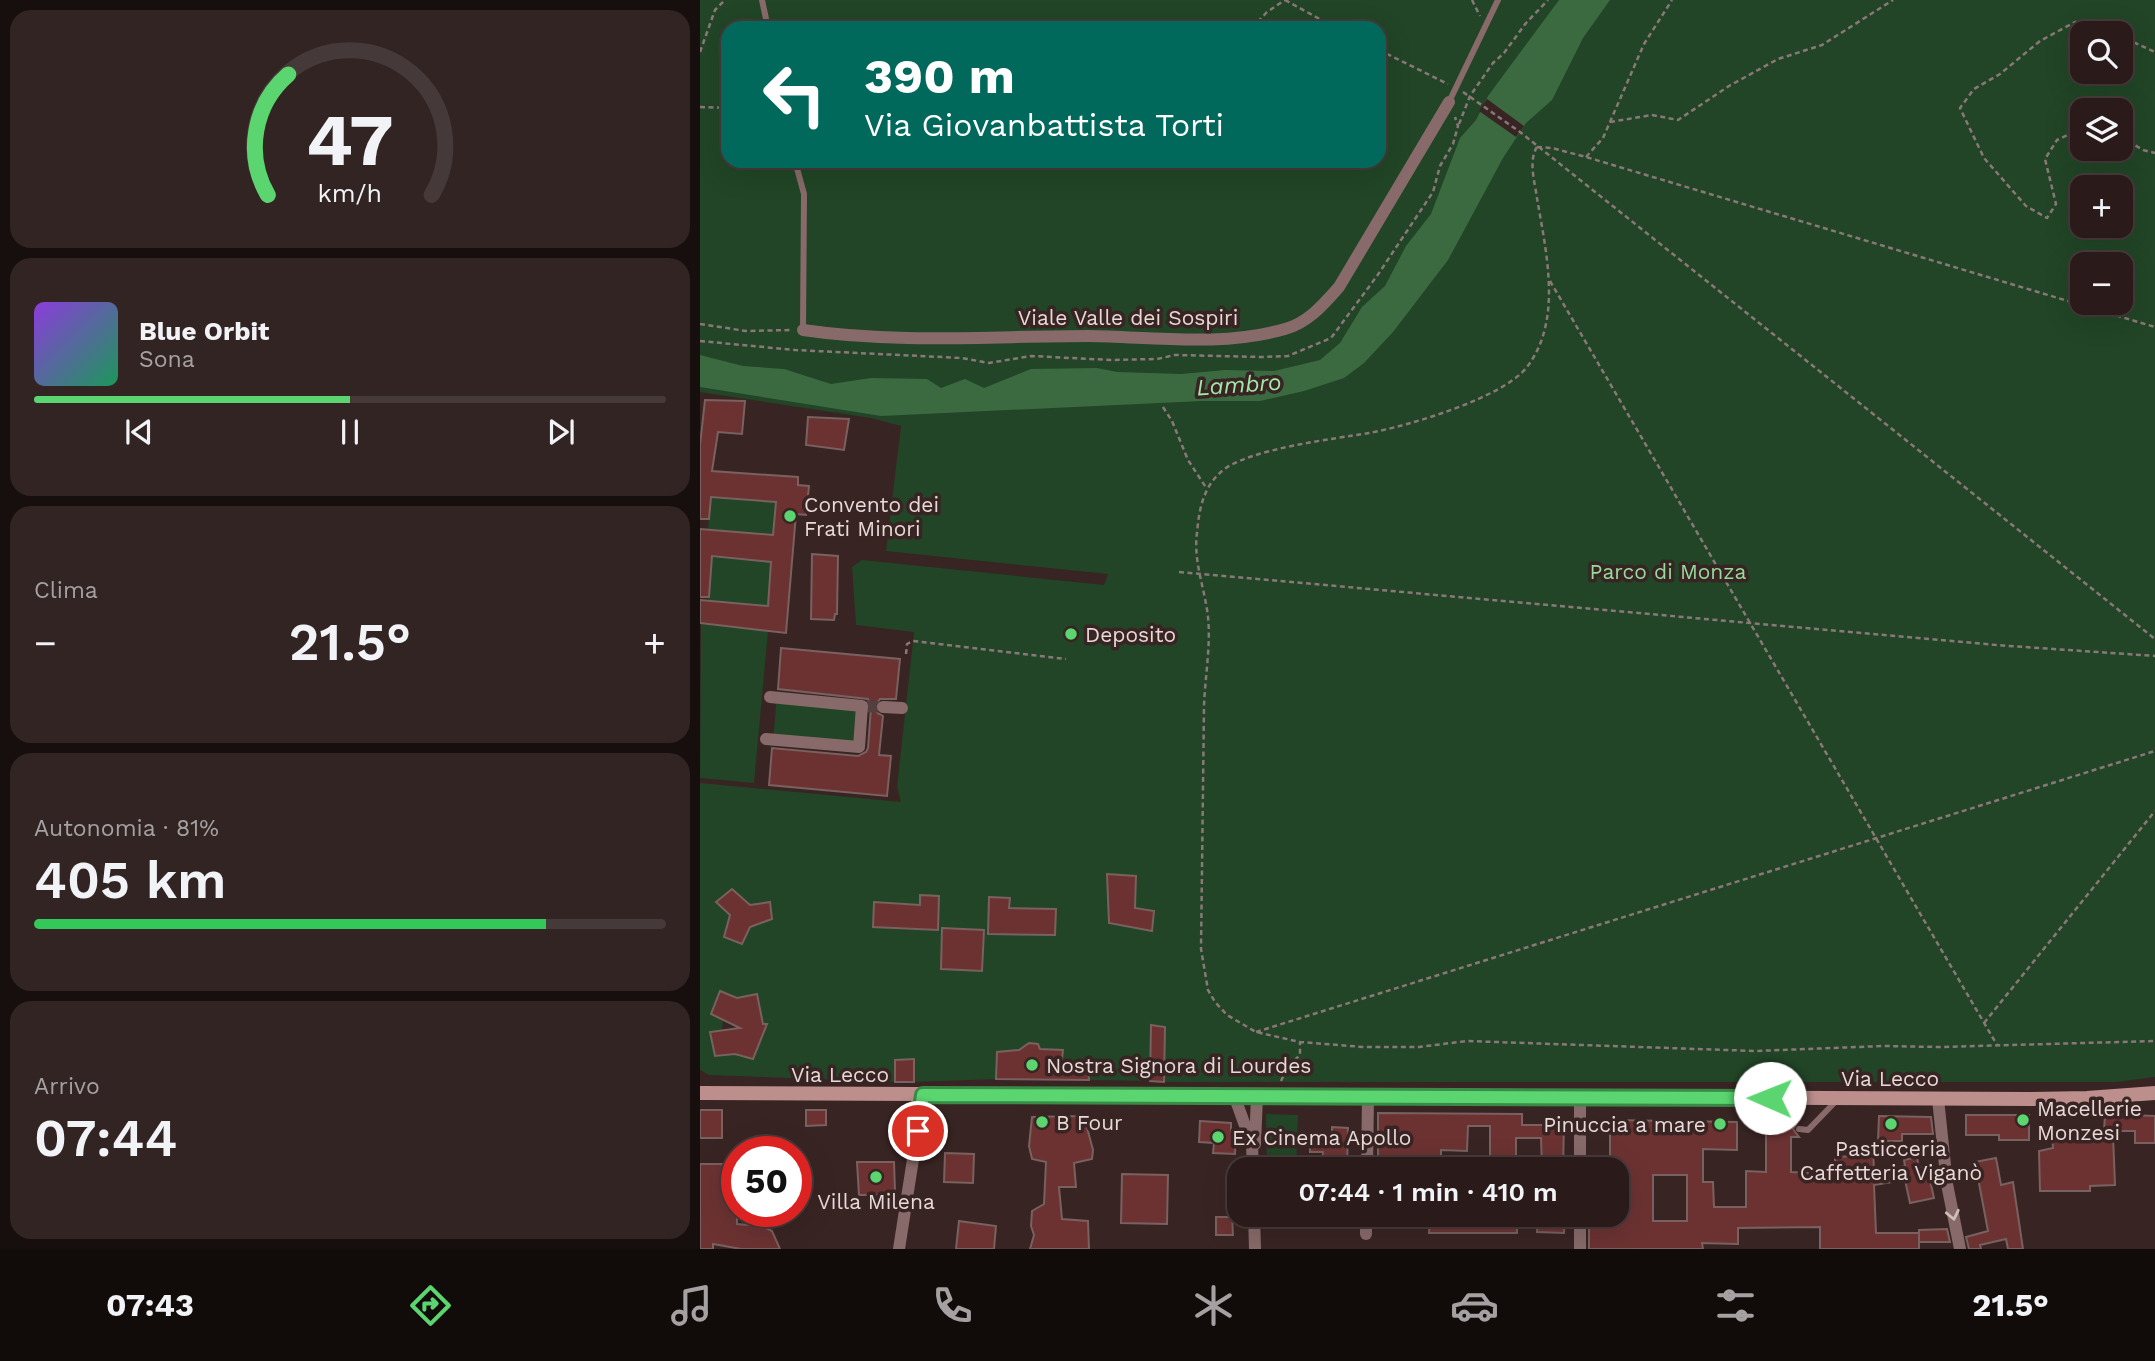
<!DOCTYPE html>
<html lang="it">
<meta charset="utf-8">
<style>
:root{--surface:#2a1b1a;--page:#322423;--text:#f1f3f6;--muted:#a5a1a2;--line:#463939;--accent:#5ad56f}
body{margin:0;font-family:"Work Sans",sans-serif;background:var(--page);color:var(--text);height:100vh;display:flex;flex-direction:column;font-size:26px;white-space:nowrap}
*{box-sizing:border-box;margin:0}
p{font-size:23px;color:var(--muted)}
.icon{flex:none;width:38px;height:38px;fill:none;stroke:currentColor;stroke-width:2;stroke-linecap:round;stroke-linejoin:round}
.map{position:relative;flex:1;overflow:hidden}
.details{display:flex;flex-direction:column;gap:10px;padding:10px;background:#170f0e;width:700px}
.details>*{flex:none}
.guide{position:absolute;left:21px;top:21px;width:665px;height:147px;border-radius:21px;box-shadow:0 7px 28px #0002,0 0 0 2px var(--line);background:#00695c;color:#fff;overflow:hidden}
.tools{position:absolute;left:1370px;top:21px;display:grid;gap:14px}
.tools a{display:grid;place-items:center;width:63px;height:63px;border-radius:14px;background:var(--surface);box-shadow:0 7px 28px #0002,0 0 0 2px var(--line);font-size:35px}
.speed{position:absolute;left:21px;top:1136px;display:flex;gap:14px;font-size:35px;font-weight:700;text-align:center}
.speed>*{display:grid;place-content:center;width:91px;height:91px;border-radius:50%;background:var(--surface);box-shadow:0 7px 28px #0002,0 0 0 2px var(--line);line-height:1}
.speed .limit{border:10px solid #d22;background:#fff;color:#111}
.pin{position:absolute;display:grid;place-items:center;width:60px;height:60px;color:#fff;margin:-30px;border:4px solid #fff;border-radius:50%;box-shadow:0 2px 7px #0007}
.me{position:absolute;width:77px;margin:-38px;rotate:271deg;stroke-linejoin:round;filter:drop-shadow(0 0 5px #0008)}
.turn{display:flex;align-items:center;gap:24px;height:147px;padding:0 28px;font-size:32px}
.turn .icon{width:91px;height:91px;stroke-width:2.5}
.turn b{display:block;font-size:49px;line-height:60px}
.big{font-size:52px;font-weight:600;line-height:1.1}
.details .widget{flex:1;display:flex;flex-direction:column;justify-content:center;gap:10px;min-width:0;padding:0 24px;border-radius:21px;background:var(--page)}
.details .dial{align-items:center;gap:0}
.dial svg{height:182px;overflow:visible;fill:none;stroke:var(--line);stroke-width:7;stroke-linecap:round;text-anchor:middle}
.dial text{fill:var(--text);stroke:none}
.song{display:flex;align-items:center;gap:21px}
.cover{width:84px;height:84px;border-radius:10px;background:linear-gradient(135deg,hsl(270 70% 55%),hsl(150 70% 35%))}
.played{height:7px;border-radius:4px;background:linear-gradient(90deg,var(--accent) 50%,var(--line) 50%)}
.keys{display:flex;justify-content:space-around;direction:ltr}
.heat{display:flex;justify-content:space-between;align-items:center;font-size:38px;direction:ltr}
.charge{height:10px;border-radius:5px;background:linear-gradient(90deg,#34c759 81%,var(--line) 0)}
.trip{position:absolute;left:527px;top:1157px;width:402px;height:70px;border-radius:21px;background:var(--surface);box-shadow:0 7px 28px #0002,0 0 0 2px var(--line);font-weight:600;line-height:70px;text-align:center}
.tabs{display:flex;height:112px;justify-content:space-around;align-items:center;background:#110b0a;color:var(--muted)}
.tabs .icon{width:49px;height:49px}
.tabs .current{color:var(--accent)}
.tabs b{font-size:32px;color:var(--text)}
main{display:flex;flex:1;min-height:0}
.map>svg:first-child{display:block}
.green{fill:#214526;fill-rule:evenodd}
.water{fill:#3b6a41}
.pier{fill:#382423}
.building{fill:#6c3232;stroke:#78615f;stroke-width:2;fill-rule:evenodd}
.lines{fill:none;stroke-linecap:round;stroke-linejoin:round}
.street-tunnel{stroke:#523f3e;stroke-width:12;stroke-dasharray:12 6;stroke-linecap:butt}
.path{stroke:#897877;stroke-width:2.5;stroke-dasharray:5 3.5;stroke-linecap:butt}
.lane{stroke:#876a69;stroke-width:6}
.street{stroke:#876a69;stroke-width:12}
.secondary{stroke:#bc8e8c;stroke-width:14}
.oneway{stroke:#cfbdbc}
.route-casing{stroke:#3a8a48;stroke-width:18}
.route{stroke:#5ad56f;stroke-width:12}
.poi-dot{fill:#5ad56f;stroke:#382423;stroke-width:2.5}
.labels{text-anchor:middle;dominant-baseline:central;stroke-width:7;stroke-linejoin:round;paint-order:stroke}
.street-label{font-size:21px;fill:#e7d9d8;stroke:#382423}
.poi-label{font-size:21px;fill:#e7d9d8;stroke:#382423;text-anchor:start}
.park-label{font-size:21px;fill:#95db9c;stroke:#382423}
.water-label{font-size:23px;font-style:italic;fill:#a2e9a8;stroke:#382423}
</style>
<main>
<section class="details">
<div class="widget dial"><svg viewBox="0 0 100 80">
<path d="M14 69A42 42 0 1 1 86 69"/>
<path d="M14 69A42 42 0 0 1 23 16" stroke="#5ad56f"/>
<text x="50" y="56" font-size="32" font-weight="700">47</text>
<text x="50" y="72" font-size="11">km/h</text>
</svg></div>
<div class="widget">
<div class="song"><i class="cover"></i><div><b>Blue Orbit</b><p>Sona</p></div></div>
<div class="played"></div>
<div class="keys"><svg class="icon" aria-label="previous" viewBox="0 0 24 24"><path d="M18 5L8 12l10 7zM5 5v14"/></svg><svg class="icon" aria-label="pause" viewBox="0 0 24 24"><path d="M8 5v14M16 5v14"/></svg><svg class="icon" aria-label="next" viewBox="0 0 24 24"><path d="M6 5l10 7-10 7zM19 5v14"/></svg></div>
</div>
<div class="widget"><p>Clima</p>
<div class="heat"><a>−</a><b class="big">21.5°</b><a>+</a></div>
</div>
<div class="widget"><p>Autonomia · 81%</p><b class="big">405 km</b><div class="charge"></div></div>
<div class="widget"><p>Arrivo</p><b class="big">07:44</b></div>
</section>
<div class="map">
<svg width="1455" height="1249" viewBox="0 0 1455 1249">
<rect width="100%" height="100%" fill="#382423"/>
<g class="green">
<path d="M0 0H1455V1077L1416 1082H464L465 1027 451 1026 450 1081 389 1080 388 1067H322L313 1051 297 1052 296 1079 214 1082 213 1059 195 1060V1082L9 1075 0 1070V783L201 802 197 787 214 632 156 625 152 567 162 560 404 585 408 574 186 551 201 426 171 418 0 392ZM28 28H679V161H28ZM1382 33H1421V72H1382ZM1382 110H1421V149H1382ZM1382 187H1421V226H1382ZM1382 264H1421V303H1382ZM407 874 436 876 435 908 454 911 452 931 410 923ZM32 889 50 905 70 902 72 919 50 927 42 943 24 937 30 915 17 902ZM220 895 239 896 238 930 173 927 174 902 220 905ZM289 897 309 898V908L356 909 355 935 288 934ZM243 928 284 930 282 971 241 969ZM20 991 37 998 57 994C63 1024 64 1030 53 1059L35 1054 10 1032 22 1030 23 1020 11 1014Z"/>
<polygon points="11,497 76,502 73,535 8,529"/>
<polygon points="12,556 71,562 68,606 8,601"/>
<polygon points="1,624 68,631 54,783 0,778"/>
<polygon points="77,694 167,702 162,750 73,742"/>
<polygon points="566,1114 598,1115 596,1169 567,1169"/>
</g>
<polygon class="water" points="859,0 910,0 883,38 852,100 826,123 803,158 748,260 693,332 664,363 644,378 604,391 560,401 502,401 181,416 0,387 0,355 43,366 84,369 131,384 171,378 227,379 241,388 265,379 284,388 331,369 397,368 417,372 481,374 525,370 574,371 620,360 640,343 662,307 685,286 706,246 731,214 760,138 776,120 788,96"/>
<polygon class="pier" points="787,99 824,126 816,137 779,111"/>
<g class="building">
<polygon points="5,400 45,401 42,434 18,432 12,471 98,477 98,485 109,486 106,515 96,514 86,633 0,623 0,600 68,606 71,562 12,556 9,597 0,597 0,529 73,535 76,502 11,497 9,519 0,519 0,445"/>
<polygon points="108,417 149,419 144,450 106,445"/>
<polygon points="112,554 138,556 137,614 135,614 134,620 111,619"/>
<polygon points="81,648 200,659 196,699 180,699 174,706 176,712 183,716 179,755 191,756 187,796 69,785 72,748 158,756 166,752 168,748 171,707 168,699 78,689"/>
<polygon points="407,874 436,876 435,908 454,911 452,931 409,923"/>
<polygon points="32,889 50,905 70,902 72,919 50,927 42,944 24,937 30,915 16,902"/>
<polygon points="220,895 239,896 238,930 173,927 174,902 220,905"/>
<polygon points="289,897 310,898 309,908 356,909 355,935 288,934"/>
<polygon points="242,928 284,930 282,971 241,969"/>
<polygon points="20,991 37,998 57,994 63,1024 67,1024 53,1059 35,1054 15,1056 10,1032 40,1028 11,1014"/>
<polygon points="451,1025 465,1027 464,1082 450,1081"/>
<polygon points="329,1043 338,1044 340,1049 363,1050 361,1069 388,1067 389,1080 296,1079 297,1052 319,1050"/>
<polygon points="214,1059 214,1082 195,1082 195,1060"/>
<rect x="0" y="1110" width="22" height="28"/>
<polygon points="106,1110 126,1110 126,1125 106,1126"/>
<polygon points="678,1113 822,1114 822,1125 864,1125 863,1169 842,1169 841,1138 816,1138 816,1161 790,1161 790,1126 768,1126 767,1151 741,1150 741,1169 678,1169"/>
<polygon points="1405,1114 1455,1116 1455,1143 1435,1143 1435,1131 1404,1131"/>
<polygon points="1266,1115 1329,1115 1329,1140 1299,1140 1299,1135 1266,1135"/>
<polygon points="384,1116 393,1150 392,1159 374,1163 376,1187 359,1187 362,1219 388,1221 389,1249 330,1249 334,1235 331,1226 332,1211 344,1204 346,1162 332,1159 329,1146 332,1117"/>
<polygon points="1179,1116 1231,1117 1233,1134 1202,1134 1202,1141 1178,1141"/>
<path d="M910 1120 1037 1122V1150L1003 1149V1182H1013L1014 1207H1046V1171L1066 1172V1132L1071 1129 1072 1125 1066 1120H1099L1093 1129 1099 1137H1091V1172L1135 1174V1157L1155 1156 1154 1147 1173 1146 1174 1172 1205 1166 1204 1160 1217 1157 1219 1168 1227 1167 1234 1198 1210 1203 1205 1180 1174 1185 1176 1233H1219V1249H1120V1227L1038 1228V1244L1002 1243 1003 1249H889V1221H923V1196H917V1169H910ZM953 1175H987V1221H953Z"/>
<polygon points="500,1121 531,1123 531,1131 536,1132 535,1154 513,1153 514,1143 499,1142"/>
<polygon points="632,1127 648,1128 647,1169 622,1169 623,1152 610,1152 610,1137 632,1137"/>
<polygon points="1352,1135 1413,1135 1415,1185 1390,1186 1390,1191 1340,1191 1339,1151 1353,1148"/>
<polygon points="245,1153 274,1154 273,1183 244,1182"/>
<polygon points="1296,1158 1301,1185 1313,1182 1323,1249 1308,1249 1306,1239 1280,1245 1281,1249 1269,1249 1266,1237 1288,1231 1275,1162"/>
<polygon points="157,1162 194,1162 195,1191 191,1192 192,1199 188,1203 182,1204 177,1200 177,1195 159,1195"/>
<polygon points="0,1164 27,1164 29,1187 37,1187 37,1224 62,1226 72,1231 80,1249 41,1249 13,1244 13,1249 0,1249"/>
<polygon points="422,1174 468,1175 467,1224 421,1223"/>
<polygon points="788,1214 817,1214 817,1233 729,1233 730,1216 788,1218"/>
<polygon points="838,1214 865,1214 864,1233 837,1232"/>
<polygon points="516,1217 532,1217 533,1235 516,1235"/>
<polygon points="259,1221 296,1226 294,1249 256,1249"/>
<polygon points="1247,1229 1250,1242 1219,1242 1219,1230"/>
</g>
<g class="lines">
<polyline class="street-tunnel" points="166,706 183,707"/>
<g class="path">
<polyline points="585,0 636,28"/>
<polyline points="772,0 780,16"/>
<polyline points="552,28 567,12 585,0"/>
<polyline points="679,50 748,84"/>
<polyline points="0,52 15,10 25,0"/>
<polyline points="763,92 820,132 1455,639"/>
<polyline points="0,107 28,108"/>
<polyline points="910,122 952,115 978,120 1029,86 1078,59 1122,45 1193,0"/>
<polyline points="759,124 770,96 793,63 804,53 826,23 848,0"/>
<polyline points="1382,128 1357,140 1345,159 1356,204 1347,218 1326,206 1284,158 1260,108 1274,89 1300,74 1340,41 1375,22 1407,22 1433,42 1455,52"/>
<polyline points="1421,137 1443,150 1455,153"/>
<path d="M837 147C828 161 835 183 837 198 846 252 863 320 827 367 803 398 708 426 669 433 633 439 548 449 522 471 503 487 499 510 497 533 493 561 505 589 508 617 511 645 505 677 504 706 503 787 502 868 501 949L508 990 515 1002 527 1015 556 1032 600 1042 663 1047H719L767 1041 1055 1051 1183 1046 1240 1047 1455 1041"/>
<polyline points="837,147 852,148 886,157 1455,327"/>
<polyline points="886,157 903,138 944,44 972,0"/>
<polyline points="850,281 1297,1045"/>
<polyline points="0,324 46,331 91,330"/>
<polyline points="0,341 95,350 262,358 289,363 331,356 411,360 457,359 475,355 562,357 588,356 631,338 677,276 733,192 740,166 753,144 758,126 755,117"/>
<polyline points="463,407 472,421 488,460 507,489"/>
<polyline points="479,572 1296,645 1455,656"/>
<polyline points="206,654 207,644 213,641 366,659"/>
<polyline points="1284,1023 1455,811"/>
<polyline points="556,1032 1455,751"/>
<polyline points="581,1081 588,1066 600,1055 600,1042"/>
</g>
<g class="lane">
<polyline points="62,0 68,28"/>
<polyline points="749,102 798,0"/>
<polyline points="95,161 104,194 103,329"/>
<polyline points="1048,1099 1056,1126 1066,1126"/>
<polyline points="1099,1129 1108,1130 1137,1100"/>
</g>
<g class="street">
<path d="M103 330C198 344 293 336 389 336 454 337 522 347 585 329 608 323 624 304 639 287L749 102"/>
<polyline points="183,707 202,708"/>
<polyline points="66,739 159,747 162,706 70,697"/>
<polyline points="534,1095 552,1145 553,1169"/>
<polyline points="1238,1099 1247,1184 1260,1249"/>
<polyline points="555,1144 557,1096"/>
<polyline points="667,1169 668,1097"/>
<polyline points="880,1169 880,1097"/>
<polyline points="554,1214 555,1249"/>
<polyline points="880,1214 880,1249"/>
<polyline points="666,1234 666,1214"/>
<polyline points="199,1249 223,1095"/>
</g>
<polyline class="secondary" points="0,1093 1330,1099 1387,1098 1455,1093"/>
</g>
<defs><path id="oneway-chevron" d="M-2-3.5L2.5 0L-2 3.5" fill="none" stroke-width="1.6" stroke-linecap="round" stroke-linejoin="round" transform="scale(1.75)"/></defs>
<use class="oneway" href="#oneway-chevron" transform="translate(1253 1215) rotate(78)"/>
<g class="lines">
<g class="route-casing">
<polyline id="route" points="218,1131 223,1095 1070,1098"/>
</g>
<use href="#route" class="route"/>
</g>
<g class="poi-dot">
<circle cx="90" cy="516" r="7"/>
<circle cx="371" cy="634" r="7"/>
<circle cx="332" cy="1065" r="7"/>
<circle cx="1323" cy="1120" r="7"/>
<circle cx="342" cy="1122" r="7"/>
<circle cx="1020" cy="1124" r="7"/>
<circle cx="1191" cy="1124" r="7"/>
<circle cx="518" cy="1137" r="7"/>
<circle cx="176" cy="1177" r="7"/>
</g>
<g class="labels">
<g class="street-label">
<text x="428" y="317">Viale Valle dei Sospiri</text>
<text x="140" y="1074">Via Lecco</text>
<text x="1190" y="1078">Via Lecco</text>
</g>
<g class="poi-label">
<text x="104" y="504">Convento dei<tspan x="104" dy="24">Frati Minori</tspan></text>
<text x="385" y="634">Deposito</text>
<text x="346" y="1065">Nostra Signora di Lourdes</text>
<text x="1337" y="1108">Macellerie<tspan x="1337" dy="24">Monzesi</tspan></text>
<text x="356" y="1122">B Four</text>
<text x="1006" y="1124" text-anchor="end">Pinuccia a mare</text>
<text x="532" y="1137">Ex Cinema Apollo</text>
<text x="1191" y="1148" text-anchor="middle">Pasticceria<tspan x="1191" dy="24">Caffetteria Viganò</tspan></text>
<text x="176" y="1201" text-anchor="middle">Villa Milena</text>
</g>
<g class="park-label">
<text x="968" y="571">Parco di Monza</text>
</g>
<g class="water-label">
<text transform="translate(539 385) rotate(-4)">Lambro</text>
</g>
</g>
</svg>
<div class="tools">
<a><svg class="icon" aria-label="search" viewBox="0 0 24 24"><circle cx="10" cy="10" r="6"/><path d="M15 15l6 6"/></svg></a>
<a><svg class="icon" aria-label="layers" viewBox="0 0 24 24"><path d="M12 4l9 5-9 5-9-5zM3 14l9 5 9-5"/></svg></a>
<a>+</a>
<a>−</a>
</div>
<div class="speed"><div class="limit">50</div></div>
<div class="pin" style="left:218px;top:1131px;background:#d93025"><svg class="icon" aria-label="arrive" viewBox="0 0 24 24"><path d="M6 21V4h12l-3 4 3 4H6"/></svg></div>
<svg class="me" style="left:1070px;top:1098px" viewBox="-20 -20 40 40"><circle r="19" fill="#fff"/><path d="M0-13L10 11 0 6-10 11z" fill="#5ad56f"/></svg>
<div class="trip">07:44 · 1 min · 410 m</div>
<div class="guide">
<div class="turn"><svg class="icon" aria-label="left" viewBox="0 0 24 24"><path d="M17 20v-9H6M10 6l-5 5 5 5"/></svg><div><b>390 m</b>Via Giovanbattista Torti</div></div>
</div>
</div>
</main>
<nav class="tabs">
<b>07:43</b>
<svg class="icon current" aria-label="directions" viewBox="0 0 24 24"><path d="M12 3l9 9-9 9-9-9zM9 14v-3h6M13 9l2 2-2 2"/></svg>
<svg class="icon" aria-label="music" viewBox="0 0 24 24"><path d="M9 18V5l10-2v13"/><circle cx="6" cy="18" r="3"/><circle cx="16" cy="16" r="3"/></svg>
<svg class="icon" aria-label="phone" viewBox="0 0 24 24"><path d="M5 4h4l2 5-3 2q2 4 5 5l2-3 5 2v4C11 20 4 13 5 4z"/></svg>
<svg class="icon" aria-label="climate" viewBox="0 0 24 24"><path d="M12 3v18M4 7l16 10M4 17L20 7"/></svg>
<svg class="icon" aria-label="car" viewBox="0 0 24 24"><path d="M5 17H2v-5l4-1 3-4h7l3 4 3 1v5h-3M9 17h6M6 11h13"/><circle cx="7" cy="17" r="2"/><circle cx="17" cy="17" r="2"/></svg>
<svg class="icon" aria-label="filters" viewBox="0 0 24 24"><path d="M4 7h16M4 17h16"/><circle cx="9" cy="7" r="2"/><circle cx="15" cy="17" r="2"/></svg>
<b>21.5°</b>
</nav>
